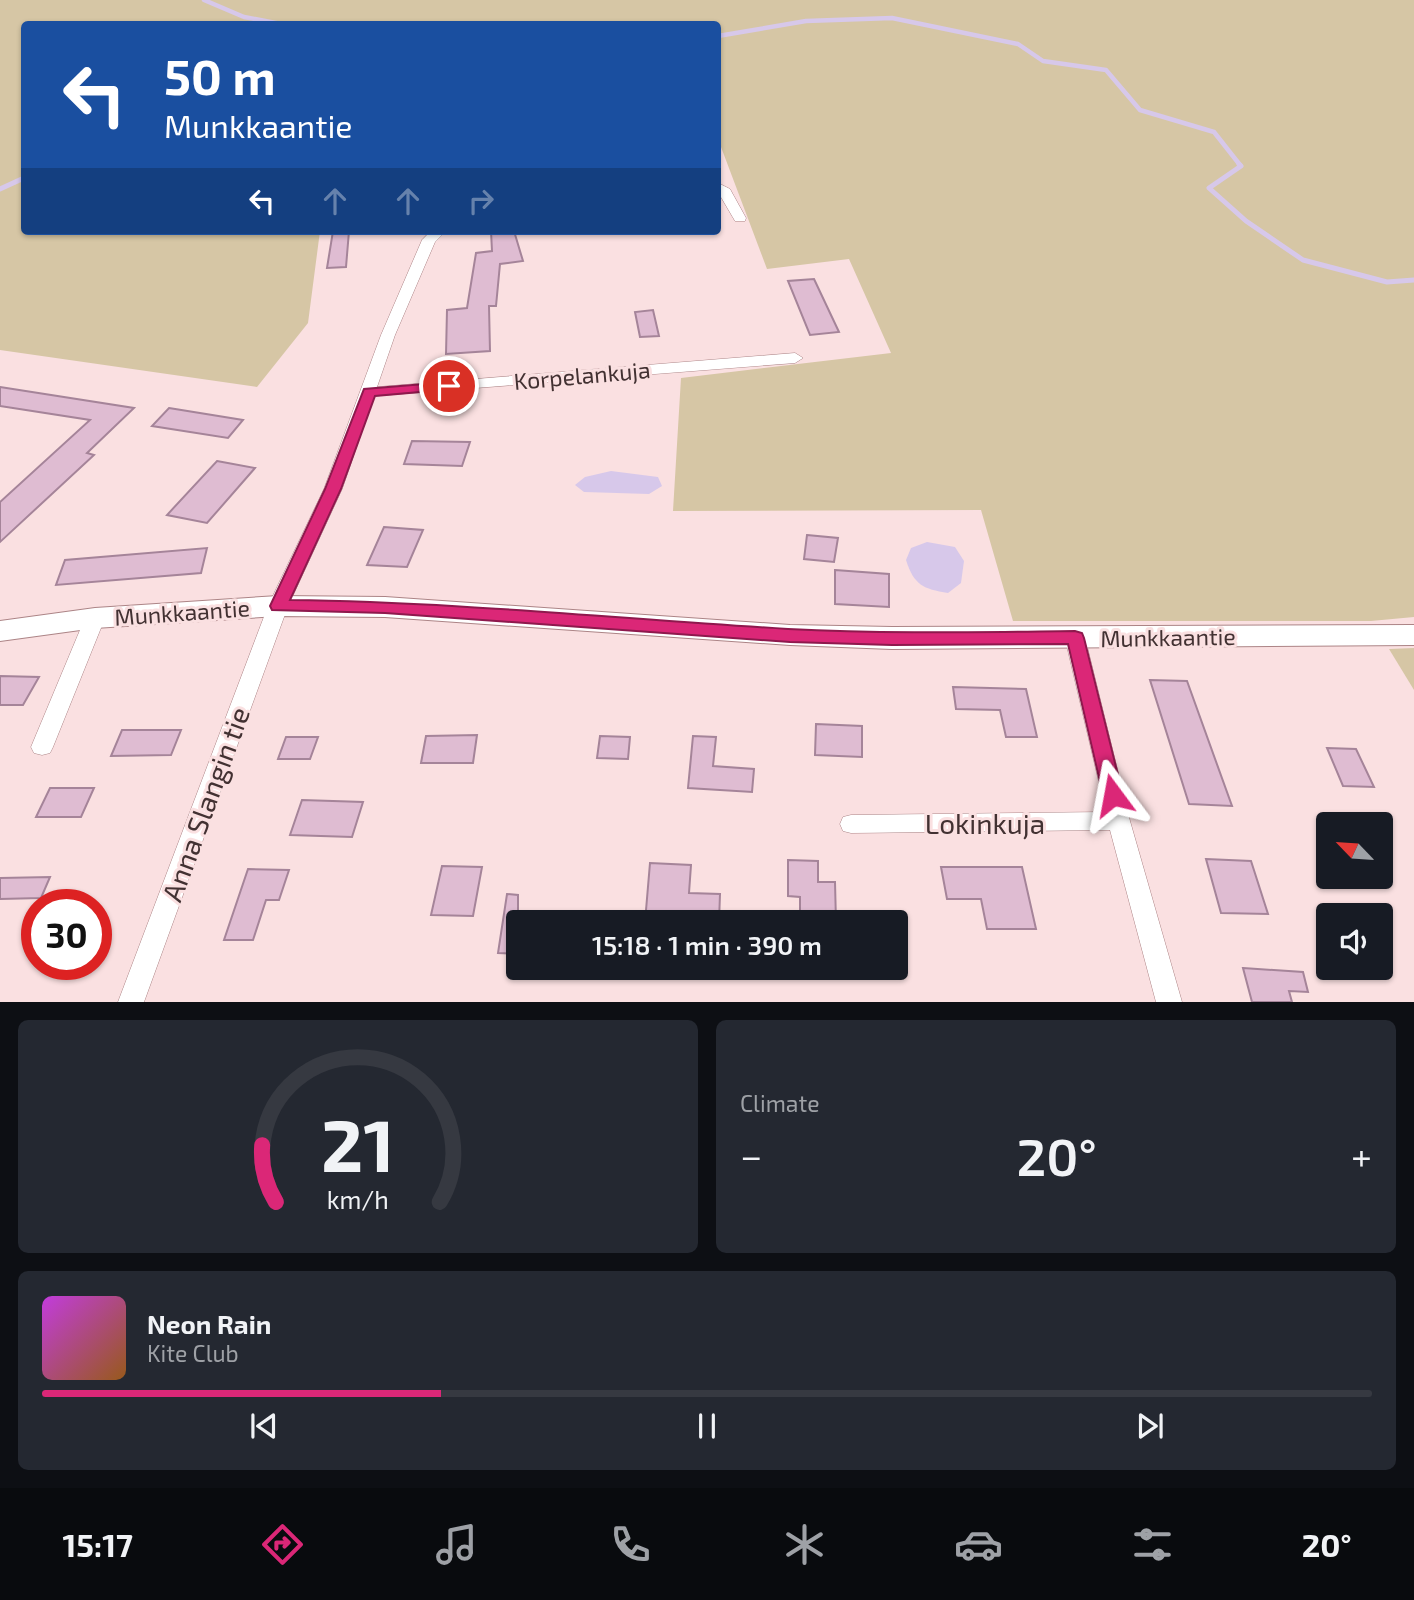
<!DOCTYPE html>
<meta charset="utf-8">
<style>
:root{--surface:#171b24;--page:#242831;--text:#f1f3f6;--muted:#9ea1a6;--line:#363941;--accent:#db2777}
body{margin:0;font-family:"Exo 2",sans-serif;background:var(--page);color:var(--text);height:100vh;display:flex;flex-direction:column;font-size:26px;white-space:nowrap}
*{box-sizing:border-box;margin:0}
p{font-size:23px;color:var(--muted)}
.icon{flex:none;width:38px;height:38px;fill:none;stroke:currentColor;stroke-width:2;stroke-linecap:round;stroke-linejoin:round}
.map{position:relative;height:1002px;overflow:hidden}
.details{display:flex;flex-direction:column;gap:18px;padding:18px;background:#0d0f14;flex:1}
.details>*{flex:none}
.hud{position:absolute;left:21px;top:21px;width:700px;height:214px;border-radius:7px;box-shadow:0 2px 5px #0004;background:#1a4fa0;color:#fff;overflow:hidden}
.needle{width:46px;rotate:295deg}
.fabs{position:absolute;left:1316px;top:812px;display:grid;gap:14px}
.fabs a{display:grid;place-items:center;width:77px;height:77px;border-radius:7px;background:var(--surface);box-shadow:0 2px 5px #0004;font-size:35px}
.speed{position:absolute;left:21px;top:889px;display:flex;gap:14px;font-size:35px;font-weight:700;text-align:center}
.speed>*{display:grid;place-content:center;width:91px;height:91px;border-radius:50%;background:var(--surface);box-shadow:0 2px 5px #0004;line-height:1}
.speed .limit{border:10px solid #d22;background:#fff;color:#111}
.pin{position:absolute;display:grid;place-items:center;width:60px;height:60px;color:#fff;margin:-30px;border:4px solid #fff;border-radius:50%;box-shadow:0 2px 7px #0007}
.me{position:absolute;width:77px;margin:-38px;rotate:347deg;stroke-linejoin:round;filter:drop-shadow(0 0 5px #0008)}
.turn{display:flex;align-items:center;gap:24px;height:147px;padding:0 28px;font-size:32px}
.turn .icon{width:91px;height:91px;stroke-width:2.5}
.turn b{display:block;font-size:49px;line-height:60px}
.lanes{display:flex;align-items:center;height:66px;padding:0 28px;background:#0003;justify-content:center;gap:35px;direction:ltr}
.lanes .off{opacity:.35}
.big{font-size:52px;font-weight:600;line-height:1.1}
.details .widget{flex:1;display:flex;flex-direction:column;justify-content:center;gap:10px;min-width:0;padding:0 24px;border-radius:10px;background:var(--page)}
.details .dial{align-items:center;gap:0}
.dial svg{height:182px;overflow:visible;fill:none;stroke:var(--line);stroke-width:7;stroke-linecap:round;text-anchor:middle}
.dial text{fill:var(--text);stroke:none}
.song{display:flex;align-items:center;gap:21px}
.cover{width:84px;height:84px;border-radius:10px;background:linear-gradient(135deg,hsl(290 70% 55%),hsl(30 70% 35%))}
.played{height:7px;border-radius:4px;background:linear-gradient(90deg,var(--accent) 30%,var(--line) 30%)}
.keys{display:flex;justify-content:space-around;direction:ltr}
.heat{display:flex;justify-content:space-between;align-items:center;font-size:38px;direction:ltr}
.details .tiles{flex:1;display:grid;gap:18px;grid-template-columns:1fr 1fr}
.widget:last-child{grid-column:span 2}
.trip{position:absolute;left:506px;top:910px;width:402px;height:70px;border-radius:7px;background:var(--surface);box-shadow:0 2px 5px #0004;font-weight:600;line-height:70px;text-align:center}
.dock{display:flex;height:112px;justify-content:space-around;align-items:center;background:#090b0e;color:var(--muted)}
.dock .icon{width:49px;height:49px}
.dock .current{color:var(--accent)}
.dock b{font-size:32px;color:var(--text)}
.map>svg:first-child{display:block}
.green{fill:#d6c6a5}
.water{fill:#d7c8ea}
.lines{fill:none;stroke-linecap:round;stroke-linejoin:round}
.stream-far1{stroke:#d7c8ea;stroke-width:4.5}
.stream{stroke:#d7c8ea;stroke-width:5}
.building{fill:#dfbcd2;stroke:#a58499;stroke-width:2}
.street-casing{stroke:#ac8486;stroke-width:1}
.secondary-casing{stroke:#ac8486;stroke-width:2}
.street{fill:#fff;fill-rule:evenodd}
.secondary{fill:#fff;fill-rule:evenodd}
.route{fill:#db2777;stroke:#8e194d;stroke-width:2}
.labels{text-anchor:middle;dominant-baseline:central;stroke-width:6;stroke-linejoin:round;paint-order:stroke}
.street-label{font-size:23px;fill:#423132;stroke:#fae0e1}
.near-street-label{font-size:28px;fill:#423132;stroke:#fae0e1}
</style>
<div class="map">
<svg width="1414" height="1002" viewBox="0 0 1414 1002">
<rect width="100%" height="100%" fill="#fae0e1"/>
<g class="green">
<polygon points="0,0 1414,0 1414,617 1371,621 1013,621 981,510 673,511 681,378 891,353 849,259 767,269 718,139 718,24 24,24 24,231 320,231 308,323 257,387 0,350"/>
<polygon points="1414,648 1414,690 1389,649"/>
</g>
<g class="water">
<polygon points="611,471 658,477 662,486 649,494 584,492 575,485 585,477"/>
<path d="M927 542 955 547 964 561 961 583 948 593C923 589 914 585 906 560L911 548Z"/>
</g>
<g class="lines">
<g class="stream-far1">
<polyline points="204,0 244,17 281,24"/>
<polyline points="718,36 806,21 892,18 1018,44 1043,61 1106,70 1140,110 1214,132 1240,165"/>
</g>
<g class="stream">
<polyline points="1239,164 1241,166 1209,188 1246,221 1303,260 1387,282 1414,280"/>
<polyline points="0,189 24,178"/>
</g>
</g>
<g class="building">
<polygon points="333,231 349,231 346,267 327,268"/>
<polygon points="491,231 514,231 523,261 500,264 496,306 489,306 490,351 446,354 447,310 467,308 476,253 492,251"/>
<polygon points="814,279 839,332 810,335 788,281"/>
<polygon points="653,310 659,336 640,337 635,312"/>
<polygon points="0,387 134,408 87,453 94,455 0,542 0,502 90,420 0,406"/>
<polygon points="169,408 243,420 228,438 152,426"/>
<polygon points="412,441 470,442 462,466 404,464"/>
<polygon points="217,461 255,468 207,523 167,515"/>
<polygon points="384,527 423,530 407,567 367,565"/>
<polygon points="807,535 838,538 834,562 804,559"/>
<polygon points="207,548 201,573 56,585 65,560"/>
<polygon points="835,570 889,574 889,607 835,604"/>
<polygon points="0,676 39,677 23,705 0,705"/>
<polygon points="1150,680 1187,681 1232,806 1189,804"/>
<polygon points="953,687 1026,689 1037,737 1006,737 1000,710 956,709"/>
<polygon points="816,724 862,726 862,757 815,755"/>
<polygon points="122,730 181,730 171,755 111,756"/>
<polygon points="477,735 473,763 421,763 426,736"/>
<polygon points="600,736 630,737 628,759 597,758"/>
<polygon points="693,736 716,737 713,766 754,769 752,792 688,788"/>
<polygon points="286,737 318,737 310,759 278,759"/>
<polygon points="1327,748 1356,749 1374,787 1343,786"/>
<polygon points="50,788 94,788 81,817 36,817"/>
<polygon points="302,800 363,802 352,837 290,835"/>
<polygon points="1206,859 1251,861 1268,914 1221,913"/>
<polygon points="788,860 818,861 818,882 835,882 836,922 800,922 800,897 788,896"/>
<polygon points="650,863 691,865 689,893 720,894 719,922 645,922"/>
<polygon points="442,866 482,867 473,916 431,915"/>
<polygon points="941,867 1022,867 1036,929 987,929 981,899 947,899"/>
<polygon points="248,869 289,870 279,900 266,900 253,940 224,940"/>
<polygon points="50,877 41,898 0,899 0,878"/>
<polygon points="507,894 518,895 518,954 498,953"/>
<polygon points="1243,968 1303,972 1308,992 1289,991 1292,1002 1252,1002"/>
</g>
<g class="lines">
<g class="street-casing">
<g id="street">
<polygon points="718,183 730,189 746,218 745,221 735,221 718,192"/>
<polygon points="431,231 446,231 435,242 395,335 377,387 795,353 803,358 795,363 374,396 342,489 288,606 144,1002 118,1002 268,606 324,489 381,335 422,240"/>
<polygon points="95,611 102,613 105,618 53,747 50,753 42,755 34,753 31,747 85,618 88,613"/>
<polygon points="1075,631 1082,633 1085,638 1130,821 1182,1002 1156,1002 1110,830 851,833 843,831 840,824 843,817 851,815 1106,812 1065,638 1068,633"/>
</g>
</g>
<g class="secondary-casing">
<polygon id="secondary" points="278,596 385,597 790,625 892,627 1414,625 1414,645 892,649 790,645 385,617 278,616 95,628 0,641 0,621 95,608"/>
</g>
<use href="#street" class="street"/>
<use href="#secondary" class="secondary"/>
</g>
<path class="route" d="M449 382 456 386 454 389 375 396 341 489 290 600C456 602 622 619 788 629 884 634 980 632 1075 631L1082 633 1084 638 1123 795 1120 801 1113 803 1106 801 1103 795 1068 644 892 645 790 642 385 613 272 610 270 606 325 489 364 389Z"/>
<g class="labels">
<g class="street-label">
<text transform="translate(582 375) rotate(-5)">Korpelankuja</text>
<text transform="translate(182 612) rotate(-4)">Munkkaantie</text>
<text transform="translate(1168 637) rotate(-1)">Munkkaantie</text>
</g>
<g class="near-street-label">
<text transform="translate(205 804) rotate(-70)">Anna Slangin tie</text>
<text x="985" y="823">Lokinkuja</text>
</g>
</g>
</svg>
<div class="fabs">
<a><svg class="needle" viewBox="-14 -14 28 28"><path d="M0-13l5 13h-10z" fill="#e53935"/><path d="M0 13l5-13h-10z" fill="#9ea1a6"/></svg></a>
<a><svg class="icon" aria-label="sound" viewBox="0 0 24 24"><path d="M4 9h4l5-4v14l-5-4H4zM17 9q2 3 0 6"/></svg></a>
</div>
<div class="speed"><div class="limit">30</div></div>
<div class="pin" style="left:449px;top:386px;background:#d93025"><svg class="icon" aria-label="arrive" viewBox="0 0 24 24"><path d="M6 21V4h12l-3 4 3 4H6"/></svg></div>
<svg class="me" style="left:1113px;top:795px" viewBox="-20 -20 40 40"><path d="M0-17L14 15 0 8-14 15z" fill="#db2777" stroke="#fff" stroke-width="4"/></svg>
<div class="trip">15:18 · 1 min · 390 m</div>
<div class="hud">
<div class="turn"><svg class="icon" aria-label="left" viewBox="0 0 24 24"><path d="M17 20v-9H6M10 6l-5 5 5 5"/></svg><div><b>50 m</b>Munkkaantie</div></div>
<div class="lanes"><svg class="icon" aria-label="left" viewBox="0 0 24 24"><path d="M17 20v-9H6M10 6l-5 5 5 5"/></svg><svg class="icon off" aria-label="ahead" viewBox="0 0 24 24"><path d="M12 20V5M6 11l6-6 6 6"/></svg><svg class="icon off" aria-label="ahead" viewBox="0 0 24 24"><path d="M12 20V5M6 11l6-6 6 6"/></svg><svg class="icon off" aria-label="right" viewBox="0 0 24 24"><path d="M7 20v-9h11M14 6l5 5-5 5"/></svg></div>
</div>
</div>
<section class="details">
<div class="tiles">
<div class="widget dial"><svg viewBox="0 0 100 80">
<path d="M14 69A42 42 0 1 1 86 69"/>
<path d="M14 69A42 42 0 0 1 8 44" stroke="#db2777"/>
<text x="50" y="56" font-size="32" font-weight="700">21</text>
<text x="50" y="72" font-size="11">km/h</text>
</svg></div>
<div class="widget"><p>Climate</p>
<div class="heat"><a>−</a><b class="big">20°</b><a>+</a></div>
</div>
<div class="widget">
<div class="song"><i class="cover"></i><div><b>Neon Rain</b><p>Kite Club</p></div></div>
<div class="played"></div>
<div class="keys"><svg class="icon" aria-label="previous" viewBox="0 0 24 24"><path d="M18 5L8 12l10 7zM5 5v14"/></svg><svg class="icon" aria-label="pause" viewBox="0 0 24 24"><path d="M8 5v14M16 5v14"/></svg><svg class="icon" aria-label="next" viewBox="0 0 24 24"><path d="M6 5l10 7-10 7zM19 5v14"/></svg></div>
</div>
</div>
</section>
<nav class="dock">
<b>15:17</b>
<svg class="icon current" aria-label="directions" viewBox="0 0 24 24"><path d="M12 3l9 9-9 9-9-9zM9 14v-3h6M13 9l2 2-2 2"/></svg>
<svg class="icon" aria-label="music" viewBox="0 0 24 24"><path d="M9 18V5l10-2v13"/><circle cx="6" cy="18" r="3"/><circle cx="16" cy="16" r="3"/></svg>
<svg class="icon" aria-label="phone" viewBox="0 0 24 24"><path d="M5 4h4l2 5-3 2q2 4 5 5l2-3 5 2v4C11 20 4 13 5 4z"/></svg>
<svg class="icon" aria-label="climate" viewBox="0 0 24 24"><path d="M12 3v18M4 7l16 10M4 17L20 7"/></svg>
<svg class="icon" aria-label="car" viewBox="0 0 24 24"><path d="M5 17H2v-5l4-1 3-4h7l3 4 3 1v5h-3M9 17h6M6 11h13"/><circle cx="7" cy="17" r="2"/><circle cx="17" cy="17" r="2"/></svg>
<svg class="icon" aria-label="filters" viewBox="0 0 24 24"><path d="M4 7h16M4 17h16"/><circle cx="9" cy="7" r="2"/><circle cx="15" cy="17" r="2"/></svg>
<b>20°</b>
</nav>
